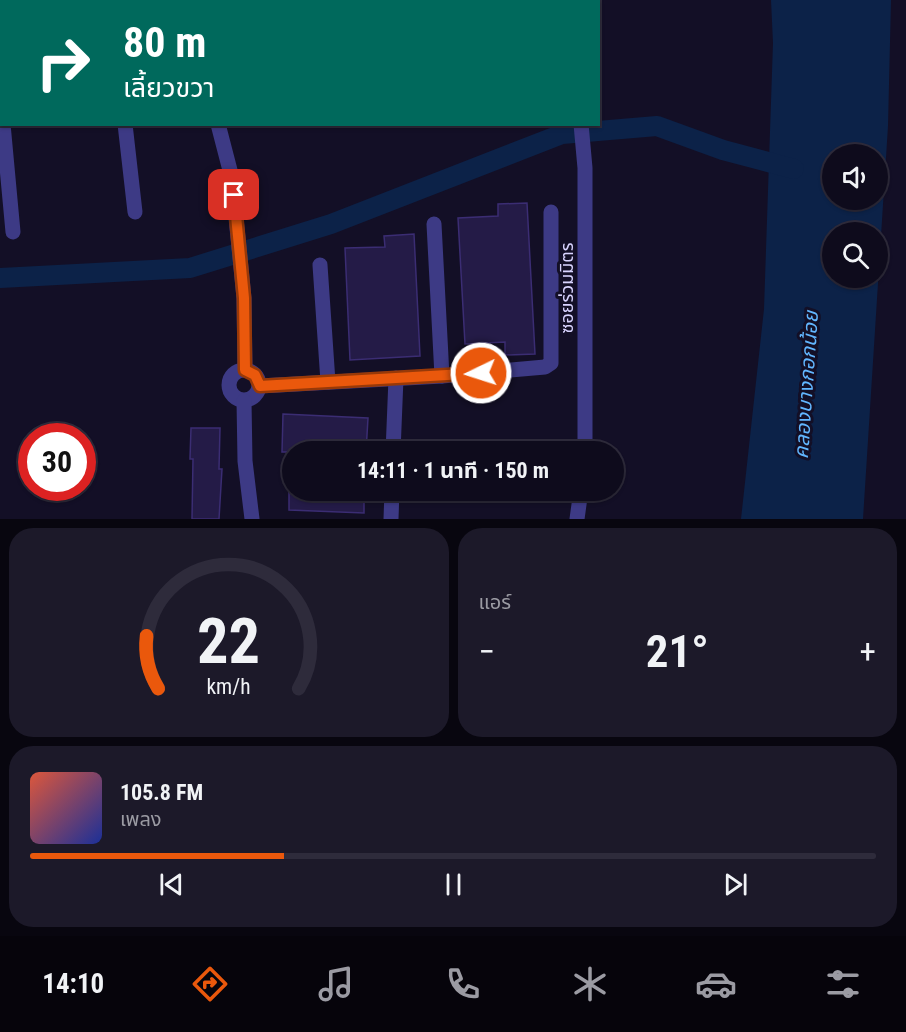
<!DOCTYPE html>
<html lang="th">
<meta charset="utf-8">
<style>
:root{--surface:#0e0b1c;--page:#1c1929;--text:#f1f3f6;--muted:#9b9ba3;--line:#2e2b3b;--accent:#ea580c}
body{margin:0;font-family:"Roboto Condensed","Noto Sans Thai",sans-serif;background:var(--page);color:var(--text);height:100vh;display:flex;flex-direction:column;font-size:22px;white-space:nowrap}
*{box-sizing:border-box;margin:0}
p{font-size:20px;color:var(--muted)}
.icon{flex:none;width:33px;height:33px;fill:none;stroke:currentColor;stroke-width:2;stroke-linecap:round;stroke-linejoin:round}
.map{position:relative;height:519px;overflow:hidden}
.sheet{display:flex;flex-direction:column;gap:9px;padding:9px;background:#08060f;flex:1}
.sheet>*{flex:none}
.top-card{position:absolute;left:0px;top:0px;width:600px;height:126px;box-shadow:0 2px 4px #0004,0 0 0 2px var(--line);background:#00695c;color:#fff;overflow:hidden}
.fabs{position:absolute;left:822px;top:144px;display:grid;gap:12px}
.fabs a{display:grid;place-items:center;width:66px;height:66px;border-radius:50%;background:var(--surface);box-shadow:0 2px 4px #0004,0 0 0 2px var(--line);font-size:30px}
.speed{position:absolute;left:18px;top:423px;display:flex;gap:12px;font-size:30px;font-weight:700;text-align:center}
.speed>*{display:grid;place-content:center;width:78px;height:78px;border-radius:50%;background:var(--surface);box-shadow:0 2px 4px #0004,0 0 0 2px var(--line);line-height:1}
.speed .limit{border:9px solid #d22;background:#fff;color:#111}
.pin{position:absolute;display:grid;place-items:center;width:51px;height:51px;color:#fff;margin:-26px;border-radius:12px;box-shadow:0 3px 9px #0006}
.me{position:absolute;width:66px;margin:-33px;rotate:266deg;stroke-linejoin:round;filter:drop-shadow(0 0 4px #0008)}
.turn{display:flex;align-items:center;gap:21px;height:126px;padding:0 24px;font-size:27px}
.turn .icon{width:78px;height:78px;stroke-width:2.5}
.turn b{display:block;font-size:42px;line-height:51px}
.big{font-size:45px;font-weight:700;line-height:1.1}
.sheet .card{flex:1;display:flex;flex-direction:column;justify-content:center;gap:9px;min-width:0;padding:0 21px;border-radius:24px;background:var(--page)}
.sheet .dial{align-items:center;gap:0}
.dial svg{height:156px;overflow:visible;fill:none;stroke:var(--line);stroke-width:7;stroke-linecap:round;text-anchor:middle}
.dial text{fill:var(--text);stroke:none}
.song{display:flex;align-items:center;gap:18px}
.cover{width:72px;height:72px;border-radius:9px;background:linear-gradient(135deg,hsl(10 70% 55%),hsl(230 70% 35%))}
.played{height:6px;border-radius:3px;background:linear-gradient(90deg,var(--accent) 30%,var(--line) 30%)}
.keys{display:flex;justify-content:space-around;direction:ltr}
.heat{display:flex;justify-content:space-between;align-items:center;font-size:33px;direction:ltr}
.sheet .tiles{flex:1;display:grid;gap:9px;grid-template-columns:1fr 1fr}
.card:last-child{grid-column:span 2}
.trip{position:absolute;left:282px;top:441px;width:342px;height:60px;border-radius:30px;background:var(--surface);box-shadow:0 2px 4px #0004,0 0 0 2px var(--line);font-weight:700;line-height:60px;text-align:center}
.tabs{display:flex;height:96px;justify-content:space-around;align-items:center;background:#06040b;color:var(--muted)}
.tabs .icon{width:42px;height:42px}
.tabs .current{color:var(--accent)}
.tabs b{font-size:27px;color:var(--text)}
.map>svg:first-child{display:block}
.water{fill:#0c2248;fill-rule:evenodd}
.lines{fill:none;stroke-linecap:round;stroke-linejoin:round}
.canal{stroke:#0c2248;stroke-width:20}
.building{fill:#241b47;stroke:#3b2d73;stroke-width:1.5}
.street{stroke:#3d3a85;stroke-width:15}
.route-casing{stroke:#983908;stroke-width:15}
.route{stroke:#ea580c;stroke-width:10}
.labels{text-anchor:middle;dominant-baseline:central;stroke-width:6;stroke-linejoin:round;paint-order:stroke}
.street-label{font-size:18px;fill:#d9d4ff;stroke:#130f26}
.water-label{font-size:20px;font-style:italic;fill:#62b6ff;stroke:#130f26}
</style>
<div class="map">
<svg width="906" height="519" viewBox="0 0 906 519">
<rect width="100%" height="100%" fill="#130f26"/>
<path class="water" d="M771 0H891L888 126 863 519H741L764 309 773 43ZM832 154H878V200H832ZM832 232H878V278H832Z"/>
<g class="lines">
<polyline class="canal" points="0,278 190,268 331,224 562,134 657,126 723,150 794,169"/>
</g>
<g class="building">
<polygon points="527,203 535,354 505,355 505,342 465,344 458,218 498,216 498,204"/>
<polygon points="414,234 420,356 350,360 345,248 385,247 384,236"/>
<polygon points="283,414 368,418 366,452 282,452"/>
<polygon points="191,428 220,428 219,469 222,469 219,519 192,519 193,459 190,459"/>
<polygon points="289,490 364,490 364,513 289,510"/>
</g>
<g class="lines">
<g class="street">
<polyline points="115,0 115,2"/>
<polyline points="304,0 305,2"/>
<polyline points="570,0 570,2"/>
<polyline points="214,2 215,0"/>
<polyline points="405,2 406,0"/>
<polyline points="0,59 2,59"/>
<polyline points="0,92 2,108"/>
<polyline points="3,124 13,232"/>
<polyline points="125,124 135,212"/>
<polyline points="218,124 232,178 244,298 245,370"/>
<polyline points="581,124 585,168 585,452"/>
<polyline points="434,224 442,376"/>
<polyline points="320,265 328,382"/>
<circle cx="244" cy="385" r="15"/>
<polyline points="260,386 442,376 545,367 551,363 551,212"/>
<polyline points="244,401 245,461 252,519"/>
<polyline points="393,452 396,378"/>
<polyline points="391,519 392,490"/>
<polyline points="577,519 581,490"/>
</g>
</g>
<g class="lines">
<g class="route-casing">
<polyline id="route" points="234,195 244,298 245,370 255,375 260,386 481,373"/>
</g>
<use href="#route" class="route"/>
</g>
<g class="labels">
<g class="street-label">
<text transform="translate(566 288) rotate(-90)">ซอยร่วมมิตร</text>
</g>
<g class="water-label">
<text transform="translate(806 385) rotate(-86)">คลองบางกอกน้อย</text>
</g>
</g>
</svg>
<div class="fabs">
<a><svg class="icon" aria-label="sound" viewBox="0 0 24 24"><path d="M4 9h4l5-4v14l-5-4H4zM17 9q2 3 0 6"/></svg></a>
<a><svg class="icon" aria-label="search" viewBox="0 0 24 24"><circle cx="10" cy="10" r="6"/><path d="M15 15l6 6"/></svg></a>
</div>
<div class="speed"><div class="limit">30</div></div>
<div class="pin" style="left:234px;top:195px;background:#d93025"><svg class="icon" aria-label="arrive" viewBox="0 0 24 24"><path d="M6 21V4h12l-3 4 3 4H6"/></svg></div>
<svg class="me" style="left:481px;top:373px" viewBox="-20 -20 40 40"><circle r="17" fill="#ea580c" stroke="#fff" stroke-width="3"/><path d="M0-11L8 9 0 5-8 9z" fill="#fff"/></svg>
<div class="trip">14:11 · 1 นาที · 150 m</div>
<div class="top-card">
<div class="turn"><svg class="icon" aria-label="right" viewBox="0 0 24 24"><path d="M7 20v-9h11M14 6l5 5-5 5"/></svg><div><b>80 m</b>เลี้ยวขวา</div></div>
</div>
</div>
<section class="sheet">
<div class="tiles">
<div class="card dial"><svg viewBox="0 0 100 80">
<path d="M14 69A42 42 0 1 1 86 69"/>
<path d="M14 69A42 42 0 0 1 8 42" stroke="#ea580c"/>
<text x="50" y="56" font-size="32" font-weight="700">22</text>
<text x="50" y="72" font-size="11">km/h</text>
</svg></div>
<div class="card"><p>แอร์</p>
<div class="heat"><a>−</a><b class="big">21°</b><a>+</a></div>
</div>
<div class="card">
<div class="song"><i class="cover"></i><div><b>105.8 FM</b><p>เพลง</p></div></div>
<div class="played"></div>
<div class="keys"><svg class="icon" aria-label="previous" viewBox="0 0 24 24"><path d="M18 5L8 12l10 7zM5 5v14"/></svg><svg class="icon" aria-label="pause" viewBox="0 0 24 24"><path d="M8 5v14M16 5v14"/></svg><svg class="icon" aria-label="next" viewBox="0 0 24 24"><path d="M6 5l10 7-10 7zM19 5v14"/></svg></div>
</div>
</div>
</section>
<nav class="tabs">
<b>14:10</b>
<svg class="icon current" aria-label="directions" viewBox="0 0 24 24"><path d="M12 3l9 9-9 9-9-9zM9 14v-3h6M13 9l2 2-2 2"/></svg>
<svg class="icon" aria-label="music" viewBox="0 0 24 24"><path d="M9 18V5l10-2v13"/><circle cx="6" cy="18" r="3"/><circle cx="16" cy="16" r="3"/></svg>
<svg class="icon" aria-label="phone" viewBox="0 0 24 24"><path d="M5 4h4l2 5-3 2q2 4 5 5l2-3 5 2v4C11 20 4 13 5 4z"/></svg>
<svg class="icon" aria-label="climate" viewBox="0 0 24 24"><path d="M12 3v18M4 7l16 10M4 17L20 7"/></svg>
<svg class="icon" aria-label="car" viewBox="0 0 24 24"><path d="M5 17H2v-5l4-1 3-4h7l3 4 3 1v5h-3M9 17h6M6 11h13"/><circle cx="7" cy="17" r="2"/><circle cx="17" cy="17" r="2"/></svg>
<svg class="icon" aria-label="filters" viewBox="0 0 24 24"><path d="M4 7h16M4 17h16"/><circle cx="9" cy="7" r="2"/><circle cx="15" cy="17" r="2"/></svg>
</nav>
